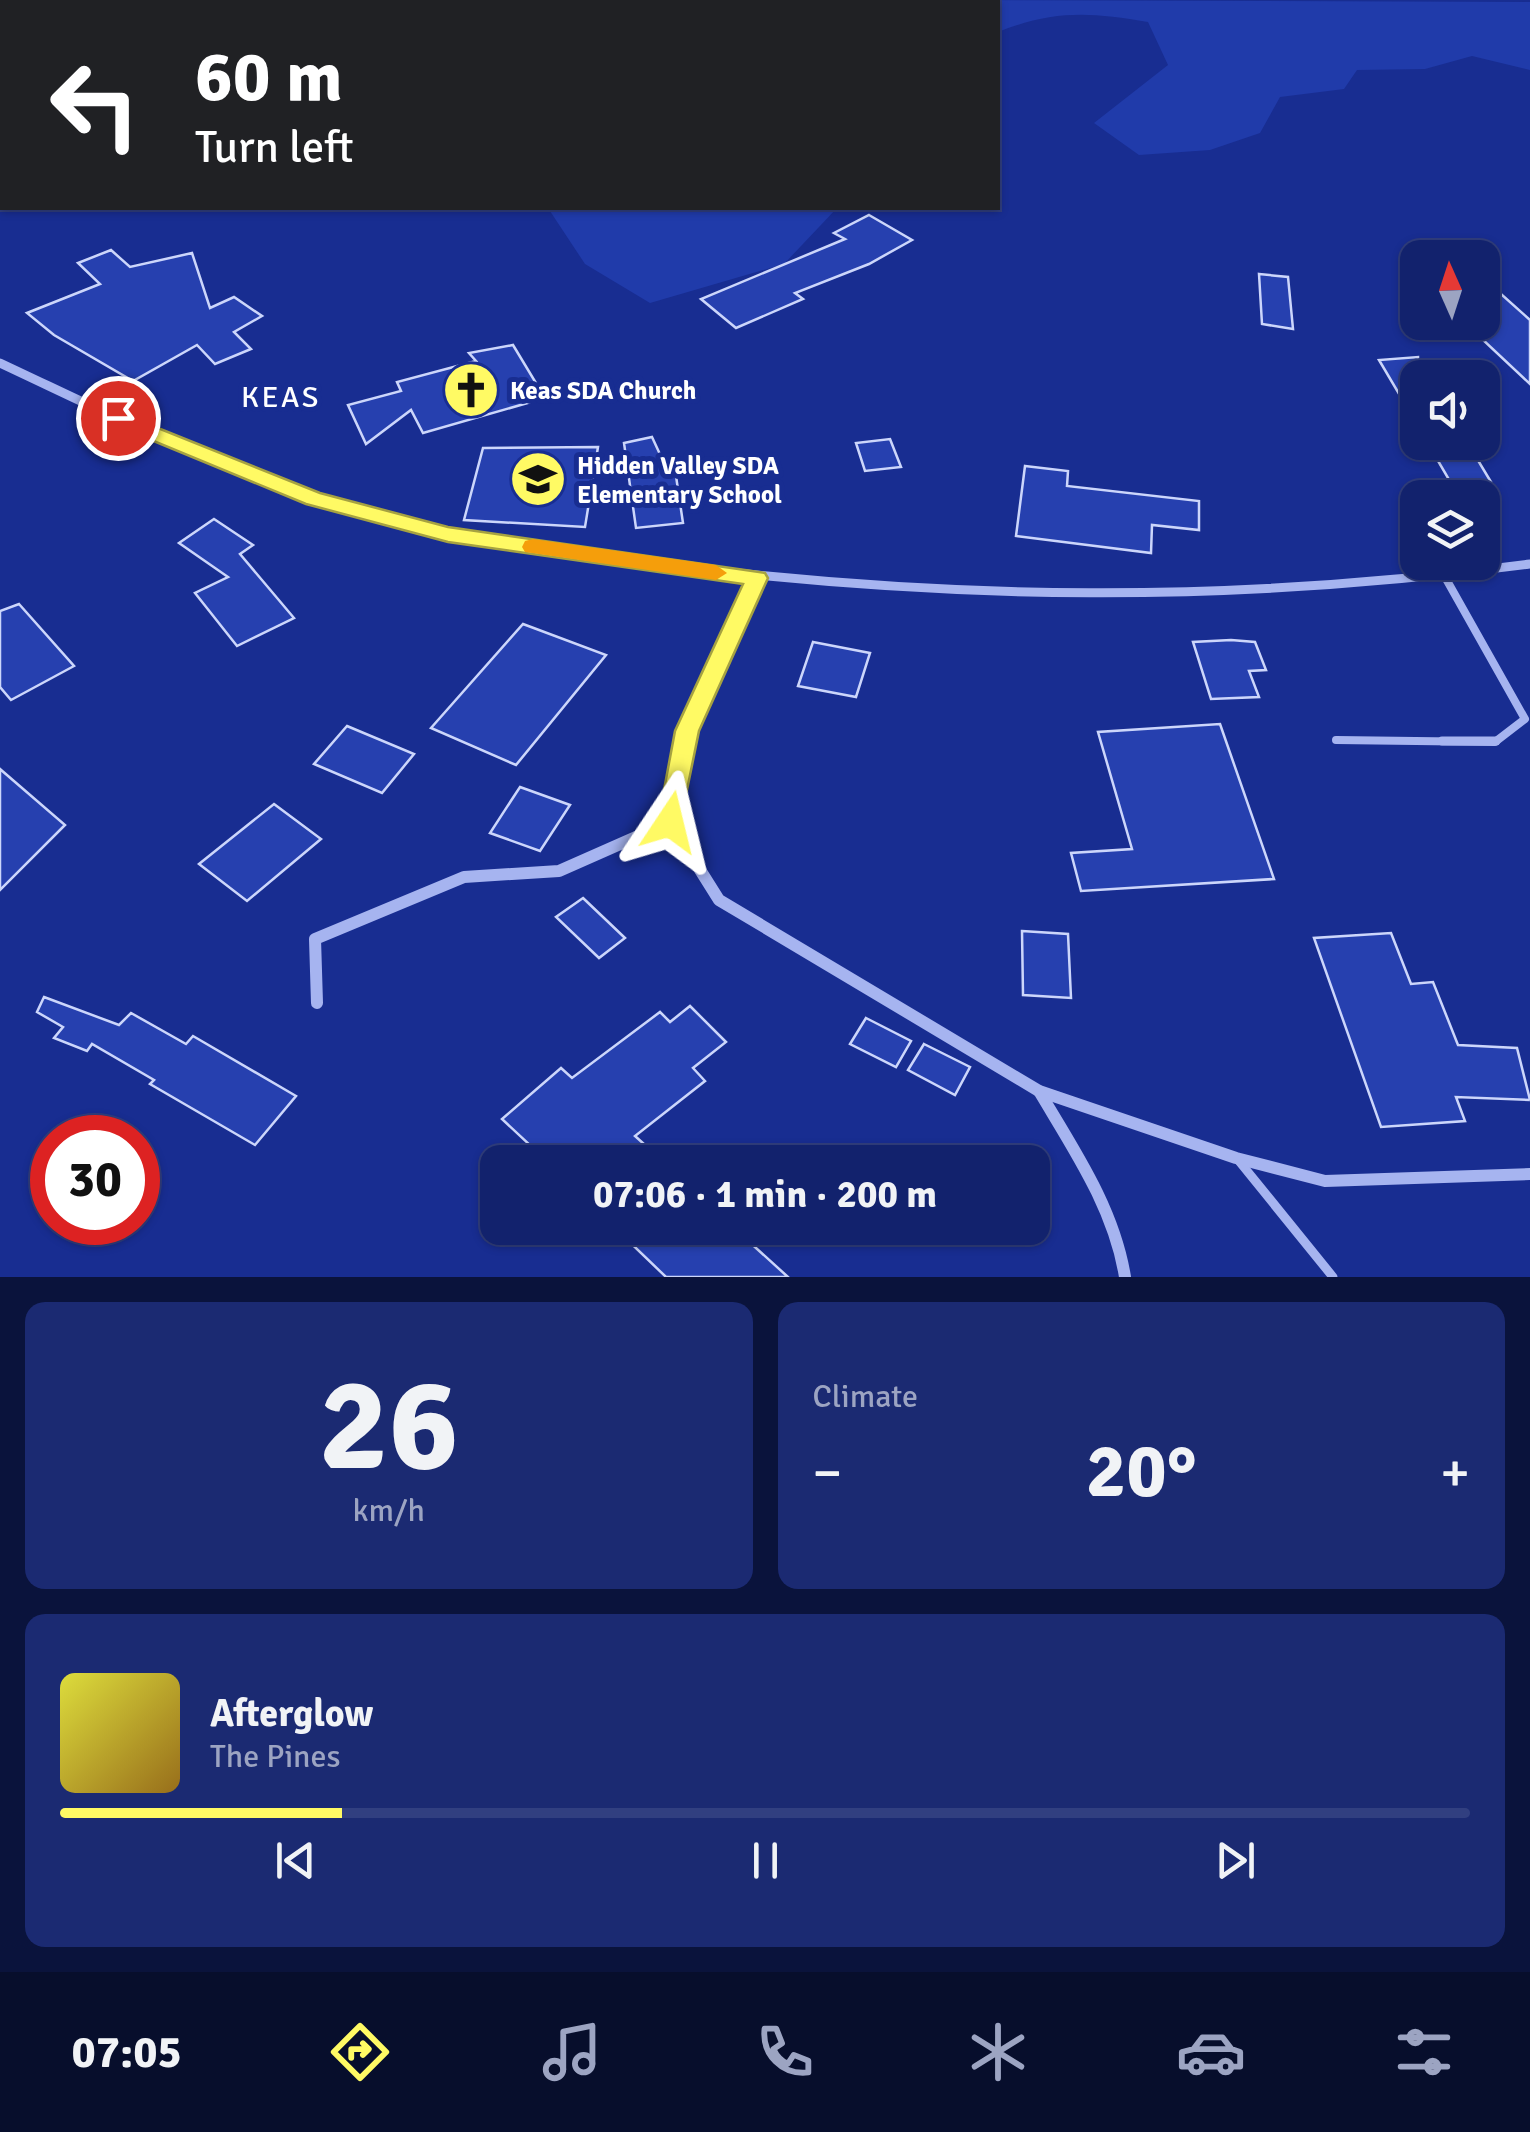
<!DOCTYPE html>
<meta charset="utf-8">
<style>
:root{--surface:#12226d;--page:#1b2a72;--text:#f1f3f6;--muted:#9ca4c2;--line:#313f80;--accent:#fffa64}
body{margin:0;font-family:Signika,sans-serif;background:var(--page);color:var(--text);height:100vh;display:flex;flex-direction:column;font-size:38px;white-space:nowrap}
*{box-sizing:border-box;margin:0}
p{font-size:32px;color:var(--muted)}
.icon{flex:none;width:55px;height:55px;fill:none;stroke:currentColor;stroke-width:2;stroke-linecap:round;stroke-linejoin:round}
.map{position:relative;height:1277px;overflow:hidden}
.details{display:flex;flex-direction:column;gap:25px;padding:25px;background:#0a133c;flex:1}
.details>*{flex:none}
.banner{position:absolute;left:0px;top:0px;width:1000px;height:210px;box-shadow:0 2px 8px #0004,0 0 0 2px var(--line);background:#202124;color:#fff;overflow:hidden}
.needle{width:65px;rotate:357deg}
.buttons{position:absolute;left:1400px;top:240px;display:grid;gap:20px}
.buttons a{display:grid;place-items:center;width:100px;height:100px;border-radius:20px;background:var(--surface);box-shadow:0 2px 8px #0004,0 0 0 2px var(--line);font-size:50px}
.speed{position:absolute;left:30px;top:1115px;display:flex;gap:20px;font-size:50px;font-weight:700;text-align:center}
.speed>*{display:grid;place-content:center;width:130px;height:130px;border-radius:50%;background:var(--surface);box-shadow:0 2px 8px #0004,0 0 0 2px var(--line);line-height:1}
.speed .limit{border:15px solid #d22;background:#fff;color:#111}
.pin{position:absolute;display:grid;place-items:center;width:85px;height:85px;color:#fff;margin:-42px;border:5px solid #fff;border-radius:50%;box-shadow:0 2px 10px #0007}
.me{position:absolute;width:110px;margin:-55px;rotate:10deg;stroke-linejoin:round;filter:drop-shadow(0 0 8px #0008)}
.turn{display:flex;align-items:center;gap:35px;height:210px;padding:0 30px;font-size:45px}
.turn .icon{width:130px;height:130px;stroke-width:2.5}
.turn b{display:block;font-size:70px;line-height:85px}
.big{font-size:75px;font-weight:800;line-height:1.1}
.details .widget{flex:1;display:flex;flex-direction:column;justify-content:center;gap:15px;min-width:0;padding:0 35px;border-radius:20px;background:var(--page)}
.details .dial{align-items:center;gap:0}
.dial b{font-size:130px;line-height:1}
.song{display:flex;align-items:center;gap:30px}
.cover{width:120px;height:120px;border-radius:15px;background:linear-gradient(135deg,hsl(60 70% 55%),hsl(40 70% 35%))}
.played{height:10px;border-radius:5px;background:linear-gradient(90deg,var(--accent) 20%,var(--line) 20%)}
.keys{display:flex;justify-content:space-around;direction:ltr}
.heat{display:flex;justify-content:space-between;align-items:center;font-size:55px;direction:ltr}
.details .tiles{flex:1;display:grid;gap:25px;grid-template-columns:1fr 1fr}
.widget:last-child{grid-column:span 2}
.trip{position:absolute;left:480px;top:1145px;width:570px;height:100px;border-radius:20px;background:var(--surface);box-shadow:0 2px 8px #0004,0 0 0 2px var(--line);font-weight:800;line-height:100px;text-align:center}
.tabs{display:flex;height:160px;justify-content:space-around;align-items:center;background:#070e2c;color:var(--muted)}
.tabs .icon{width:70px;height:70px}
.tabs .selected{color:var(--accent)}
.tabs b{font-size:45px;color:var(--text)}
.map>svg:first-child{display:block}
.green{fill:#203baa}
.building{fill:#2640af;stroke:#ccd6fb;stroke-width:2.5}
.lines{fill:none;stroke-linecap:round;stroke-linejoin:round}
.lane-far1{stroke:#a6b4f0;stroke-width:8}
.lane{stroke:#a6b4f0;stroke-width:9}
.street-far1{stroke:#a6b4f0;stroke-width:9}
.street{stroke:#a6b4f0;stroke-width:12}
.route{fill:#fffa64;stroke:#a6a241;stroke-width:2.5}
.slow{fill:#f59e0b}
.labels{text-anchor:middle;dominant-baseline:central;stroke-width:10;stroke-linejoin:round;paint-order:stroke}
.poi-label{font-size:25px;font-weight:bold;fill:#fff;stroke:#182d91;text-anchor:start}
.quarter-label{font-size:30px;letter-spacing:2.5px;fill:#fff;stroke:#182d91}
</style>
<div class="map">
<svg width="1530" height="1277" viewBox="0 0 1530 1277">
<rect width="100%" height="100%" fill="#182d91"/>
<g class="green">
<polygon points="246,0 918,0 244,2"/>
<path d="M980 0 1530 2V70L1472 56 1425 69 1357 70 1344 89 1280 97 1260 133 1210 150 1139 155 1094 123 1168 65 1148 22C1090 12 1053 10 998 32V2H977Z"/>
<polygon points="548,208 837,208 784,264 650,303 585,264"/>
</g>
<g class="building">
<polygon points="869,215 912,240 869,264 795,293 803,299 736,328 701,299 845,239 834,233"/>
<polygon points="111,250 130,267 192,253 210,308 234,297 262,316 234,332 251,349 215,364 197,345 133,381 54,335 27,313 100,284 78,263"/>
<polygon points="1259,274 1288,277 1293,329 1262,324"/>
<polygon points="1482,277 1530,320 1530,384 1482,339"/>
<polygon points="513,345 545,398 423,433 411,410 366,444 348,405 401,391 397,382 476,361 469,353"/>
<polygon points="1418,357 1418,426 1379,360"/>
<polygon points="652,437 670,476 676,476 683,523 636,528 624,443"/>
<polygon points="890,439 901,467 865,471 856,443"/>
<polygon points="1427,442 1467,442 1494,487 1455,490"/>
<polygon points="598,447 585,527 464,520 483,448"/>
<polygon points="1025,466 1068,471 1067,486 1199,501 1199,530 1152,525 1151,553 1016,536"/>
<polygon points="214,519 253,545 240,554 294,618 237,646 195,593 228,577 179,543"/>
<polygon points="19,604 74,666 11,700 0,687 0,611"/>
<polygon points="523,624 606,655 516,765 431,728"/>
<polygon points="1231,640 1255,642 1266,670 1249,671 1259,697 1211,699 1193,642"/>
<polygon points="813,642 870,653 856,697 798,686"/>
<polygon points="1220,724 1274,879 1081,891 1071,853 1132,849 1098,732"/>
<polygon points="347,726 414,754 382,793 314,764"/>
<polygon points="0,769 65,825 0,890"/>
<polygon points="520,787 570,805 540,851 490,833"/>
<polygon points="274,804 321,839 247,901 199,864"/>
<polygon points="583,898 625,938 599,958 556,917"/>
<polygon points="1022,931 1068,934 1071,998 1023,995"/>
<polygon points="1391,933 1411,984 1433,982 1458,1045 1517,1048 1530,1100 1456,1097 1465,1121 1381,1127 1314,938"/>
<polygon points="44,997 119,1025 131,1013 186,1044 193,1036 296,1096 255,1145 150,1084 154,1080 92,1044 87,1051 54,1038 63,1027 37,1012"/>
<polygon points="690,1006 726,1042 693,1068 705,1081 635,1136 664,1162 548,1162 502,1119 561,1068 572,1078 660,1012 670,1022"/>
<polygon points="866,1018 911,1041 896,1067 850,1044"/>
<polygon points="924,1044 970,1067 955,1095 908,1070"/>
<polygon points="615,1228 734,1228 788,1277 666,1277"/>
</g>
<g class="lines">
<polyline class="lane-far1" points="1336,740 1495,742 1525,719 1445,577"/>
<g class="lane">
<polyline points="1442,741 1496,741"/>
<polyline points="1239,1161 1333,1277"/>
</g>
<g class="street-far1">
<path d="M0 363C113 416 228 474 348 510 446 539 550 550 651 563 950 601 1230 604 1530 564"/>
<polyline points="685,744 757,578"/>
</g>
<g class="street">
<polyline points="685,741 670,822 719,900 1039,1091 1236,1158 1325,1181 1530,1174"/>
<polyline points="317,1003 315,939 464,877 559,871 670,822"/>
<path d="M1039 1091C1074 1150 1114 1208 1125 1277"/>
</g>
</g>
<polygon class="route" points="118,412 320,493 448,527 765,573 768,578 699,731 679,829 662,829 658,822 675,731 743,584 448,542 306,504 110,423 108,418"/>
<polygon class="slow" points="533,539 716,565 727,573 716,580 525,552 522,547 525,541"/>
<defs>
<g id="church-disc" transform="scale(2.875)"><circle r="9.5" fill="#fffa64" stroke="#182d91"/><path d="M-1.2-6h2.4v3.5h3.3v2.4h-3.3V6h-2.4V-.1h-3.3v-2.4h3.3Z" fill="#111"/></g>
<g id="school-disc" transform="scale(2.875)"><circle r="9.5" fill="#fffa64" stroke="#182d91"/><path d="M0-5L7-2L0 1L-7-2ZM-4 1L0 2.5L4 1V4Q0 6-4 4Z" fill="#111"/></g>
</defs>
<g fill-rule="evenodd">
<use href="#church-disc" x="471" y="390"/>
<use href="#school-disc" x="538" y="479"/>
</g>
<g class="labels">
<g class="poi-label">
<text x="510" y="390">Keas SDA Church</text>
<text x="577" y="465">Hidden Valley SDA<tspan x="577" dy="29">Elementary School</tspan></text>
</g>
<g class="quarter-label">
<text x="281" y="397">KEAS</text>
</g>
</g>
</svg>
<div class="buttons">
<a><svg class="needle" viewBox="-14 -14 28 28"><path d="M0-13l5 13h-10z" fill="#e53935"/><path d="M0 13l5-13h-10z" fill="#9ca4c2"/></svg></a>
<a><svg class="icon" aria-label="sound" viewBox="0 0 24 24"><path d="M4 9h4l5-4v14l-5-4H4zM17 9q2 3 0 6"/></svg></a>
<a><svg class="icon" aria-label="layers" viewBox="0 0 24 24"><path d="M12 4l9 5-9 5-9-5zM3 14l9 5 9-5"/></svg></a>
</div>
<div class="speed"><div class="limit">30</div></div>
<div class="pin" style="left:118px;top:418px;background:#d93025"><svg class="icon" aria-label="arrive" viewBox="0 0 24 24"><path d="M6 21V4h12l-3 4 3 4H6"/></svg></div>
<svg class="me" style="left:670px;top:822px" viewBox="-20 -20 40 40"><path d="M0-17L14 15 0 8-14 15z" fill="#fffa64" stroke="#fff" stroke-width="4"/></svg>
<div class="trip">07:06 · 1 min · 200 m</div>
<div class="banner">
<div class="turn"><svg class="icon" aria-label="left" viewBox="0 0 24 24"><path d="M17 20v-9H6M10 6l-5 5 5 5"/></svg><div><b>60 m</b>Turn left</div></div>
</div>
</div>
<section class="details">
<div class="tiles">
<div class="widget dial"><b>26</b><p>km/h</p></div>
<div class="widget"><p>Climate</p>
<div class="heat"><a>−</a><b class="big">20°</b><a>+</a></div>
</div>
<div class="widget">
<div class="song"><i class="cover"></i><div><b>Afterglow</b><p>The Pines</p></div></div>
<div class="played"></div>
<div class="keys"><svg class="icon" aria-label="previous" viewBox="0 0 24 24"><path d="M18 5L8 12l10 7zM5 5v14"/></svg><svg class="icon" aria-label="pause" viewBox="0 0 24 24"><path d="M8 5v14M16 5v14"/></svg><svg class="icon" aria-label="next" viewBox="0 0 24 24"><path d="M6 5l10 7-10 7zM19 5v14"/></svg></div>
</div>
</div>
</section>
<nav class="tabs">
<b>07:05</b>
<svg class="icon selected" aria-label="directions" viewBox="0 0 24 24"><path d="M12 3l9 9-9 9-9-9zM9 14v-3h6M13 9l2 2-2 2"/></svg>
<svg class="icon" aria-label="music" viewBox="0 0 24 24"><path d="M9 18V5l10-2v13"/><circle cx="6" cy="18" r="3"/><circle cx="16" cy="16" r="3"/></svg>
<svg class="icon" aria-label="phone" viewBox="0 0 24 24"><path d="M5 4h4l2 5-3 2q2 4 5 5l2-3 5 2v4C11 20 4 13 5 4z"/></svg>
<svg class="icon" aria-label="climate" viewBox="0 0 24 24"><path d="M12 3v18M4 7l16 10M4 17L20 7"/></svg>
<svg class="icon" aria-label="car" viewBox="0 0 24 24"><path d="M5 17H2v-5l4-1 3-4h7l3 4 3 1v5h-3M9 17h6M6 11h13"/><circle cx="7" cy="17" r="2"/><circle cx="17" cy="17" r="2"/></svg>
<svg class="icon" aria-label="filters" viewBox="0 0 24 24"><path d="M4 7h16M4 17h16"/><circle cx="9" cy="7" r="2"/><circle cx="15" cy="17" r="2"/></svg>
</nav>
